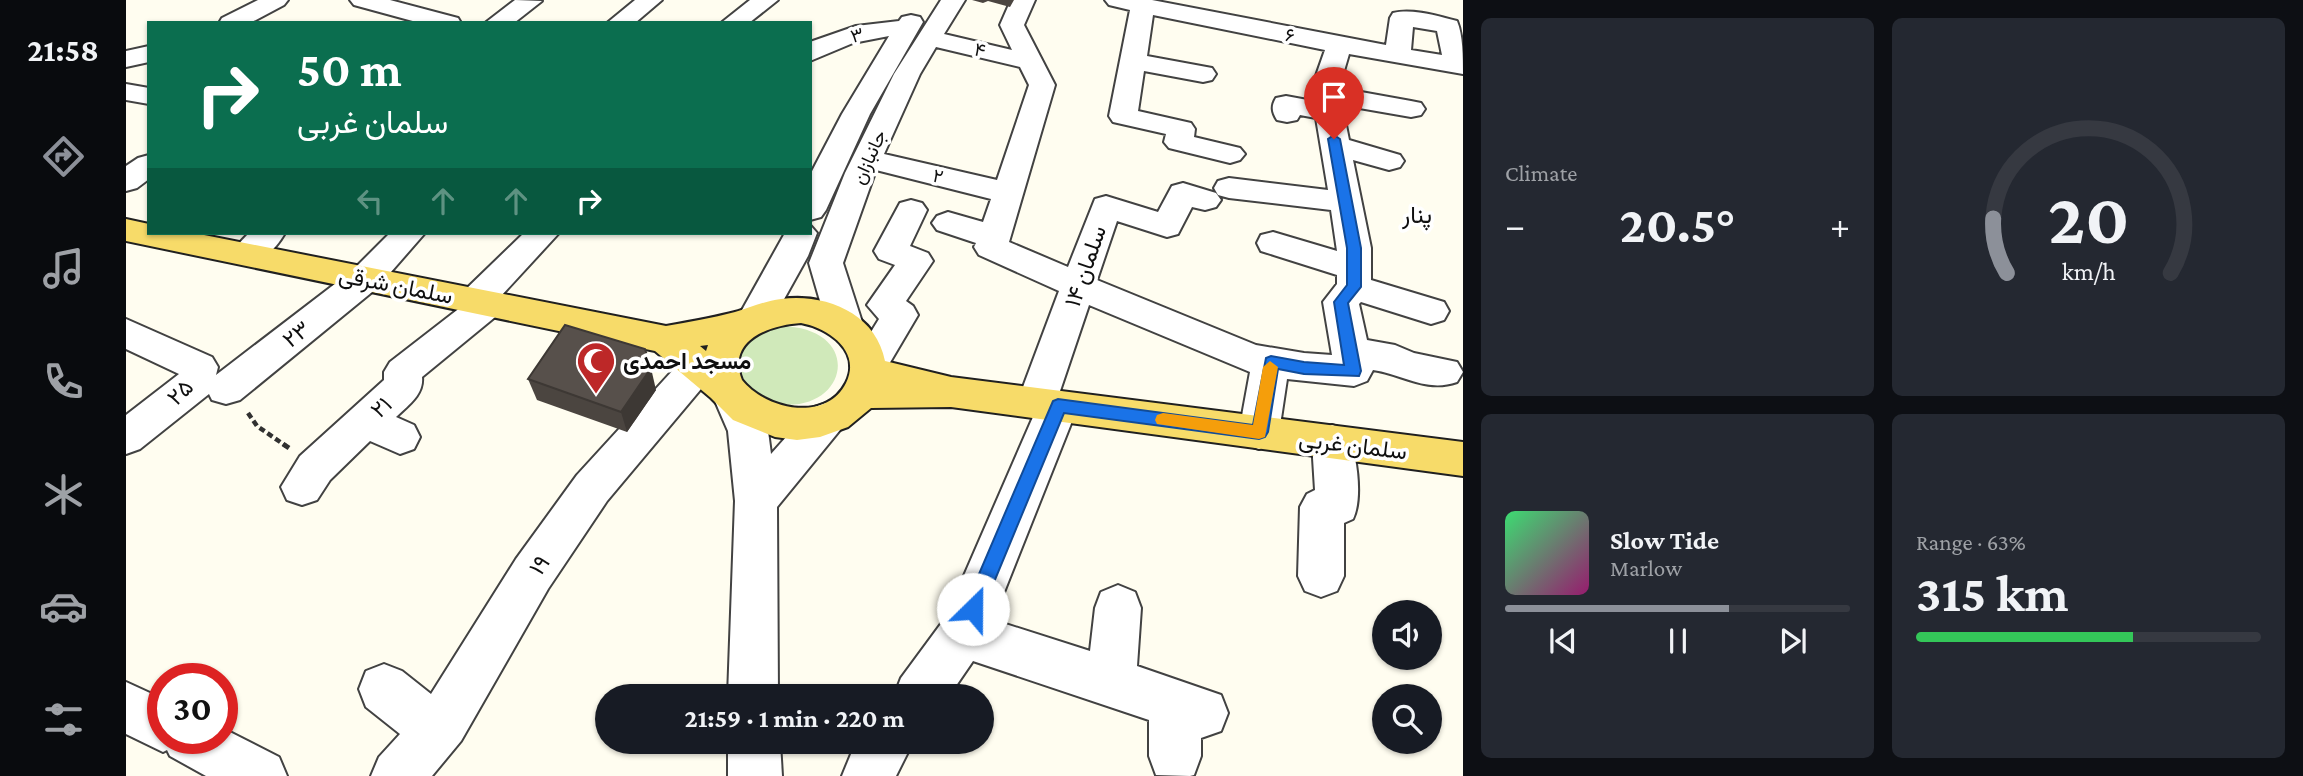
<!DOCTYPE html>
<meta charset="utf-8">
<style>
:root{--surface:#171b24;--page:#242831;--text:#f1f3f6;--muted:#9ea1a6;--line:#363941;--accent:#8c9099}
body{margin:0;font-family:"Crimson Pro",Vazirmatn,serif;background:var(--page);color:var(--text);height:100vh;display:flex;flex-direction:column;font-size:26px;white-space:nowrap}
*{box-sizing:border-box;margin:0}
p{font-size:23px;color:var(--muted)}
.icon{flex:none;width:38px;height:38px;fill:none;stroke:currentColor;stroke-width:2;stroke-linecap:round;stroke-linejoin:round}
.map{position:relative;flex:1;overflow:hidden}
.sheet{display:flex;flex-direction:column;gap:18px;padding:18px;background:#0d0f14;width:840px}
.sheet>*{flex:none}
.guide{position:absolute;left:21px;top:21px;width:665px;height:214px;border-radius:0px;box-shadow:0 2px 5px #0004;background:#0b6e4f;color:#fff;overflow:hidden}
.fabs{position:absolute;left:1246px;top:600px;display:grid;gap:14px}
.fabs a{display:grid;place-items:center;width:70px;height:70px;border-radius:50%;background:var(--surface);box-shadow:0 2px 5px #0004;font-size:35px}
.speed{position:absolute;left:21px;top:663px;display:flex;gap:14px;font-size:35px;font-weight:700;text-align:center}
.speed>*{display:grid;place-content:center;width:91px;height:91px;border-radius:50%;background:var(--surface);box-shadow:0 2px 5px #0004;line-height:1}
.speed .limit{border:10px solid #d22;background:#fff;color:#111}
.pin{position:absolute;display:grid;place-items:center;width:60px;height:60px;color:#fff;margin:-72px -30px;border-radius:50% 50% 50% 0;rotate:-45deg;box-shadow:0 0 7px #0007}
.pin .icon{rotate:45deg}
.me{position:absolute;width:77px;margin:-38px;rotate:23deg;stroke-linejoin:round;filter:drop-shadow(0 0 5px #0008)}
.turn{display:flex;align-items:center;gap:24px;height:147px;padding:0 35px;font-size:32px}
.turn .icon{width:91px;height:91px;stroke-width:2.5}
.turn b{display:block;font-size:49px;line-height:60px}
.lanes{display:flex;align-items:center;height:66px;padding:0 35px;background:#0003;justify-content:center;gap:35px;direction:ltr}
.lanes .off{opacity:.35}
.big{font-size:52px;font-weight:700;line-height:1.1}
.sheet .tile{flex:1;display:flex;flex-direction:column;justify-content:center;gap:10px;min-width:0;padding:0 24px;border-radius:10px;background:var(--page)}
.sheet .dial{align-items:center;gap:0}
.dial svg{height:182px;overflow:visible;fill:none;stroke:var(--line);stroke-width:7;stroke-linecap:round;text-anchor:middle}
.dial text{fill:var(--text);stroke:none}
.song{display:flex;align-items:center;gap:21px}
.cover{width:84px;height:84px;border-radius:10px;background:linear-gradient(135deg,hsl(140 70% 55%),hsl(320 70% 35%))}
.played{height:7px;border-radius:4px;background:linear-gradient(90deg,var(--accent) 65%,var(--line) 65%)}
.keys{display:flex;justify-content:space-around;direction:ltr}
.heat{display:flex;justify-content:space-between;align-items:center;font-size:38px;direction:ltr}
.charge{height:10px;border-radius:5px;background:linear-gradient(90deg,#34c759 63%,var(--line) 0)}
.sheet .tiles{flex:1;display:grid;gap:18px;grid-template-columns:repeat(2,1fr)}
.trip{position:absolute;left:469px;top:684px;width:399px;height:70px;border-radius:35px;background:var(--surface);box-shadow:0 2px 5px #0004;font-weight:700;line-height:70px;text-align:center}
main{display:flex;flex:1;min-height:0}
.tabs{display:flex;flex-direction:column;width:126px;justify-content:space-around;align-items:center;background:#090b0e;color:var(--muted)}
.tabs .icon{width:49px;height:49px}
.tabs .selected{color:var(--accent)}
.tabs b{font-size:32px;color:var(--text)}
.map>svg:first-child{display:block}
.green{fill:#d0e9ba}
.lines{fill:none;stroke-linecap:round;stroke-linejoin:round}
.minor-casing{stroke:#424242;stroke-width:4}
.major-casing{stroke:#202020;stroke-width:4}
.path-far1{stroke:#313131;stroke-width:4.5;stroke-dasharray:6 3.5;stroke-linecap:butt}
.path{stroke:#313131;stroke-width:5;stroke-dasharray:9 4.5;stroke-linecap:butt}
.minor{fill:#fff;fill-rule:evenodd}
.major{fill:#f7db69;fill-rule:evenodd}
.wall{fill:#4b4540}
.shaded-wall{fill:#3d3834}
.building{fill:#57504b;stroke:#3d3834;stroke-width:2}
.route{fill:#1a73e8;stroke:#114b97;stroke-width:2}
.slow{fill:#f59e0b}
.labels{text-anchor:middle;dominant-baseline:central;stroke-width:7;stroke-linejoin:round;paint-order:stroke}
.far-street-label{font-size:19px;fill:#0f0f0f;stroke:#fff}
.street-label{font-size:23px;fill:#0f0f0f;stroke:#fff}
.poi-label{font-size:23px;font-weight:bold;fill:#0f0f0f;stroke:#fff;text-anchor:start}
.neighbourhood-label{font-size:24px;fill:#0f0f0f;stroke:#fff}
</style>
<main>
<nav class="tabs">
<b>21:58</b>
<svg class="icon selected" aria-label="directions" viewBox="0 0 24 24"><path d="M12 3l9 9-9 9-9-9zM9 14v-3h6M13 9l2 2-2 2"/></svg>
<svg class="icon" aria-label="music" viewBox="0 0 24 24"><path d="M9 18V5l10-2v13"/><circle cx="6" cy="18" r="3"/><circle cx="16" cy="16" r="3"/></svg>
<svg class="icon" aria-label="phone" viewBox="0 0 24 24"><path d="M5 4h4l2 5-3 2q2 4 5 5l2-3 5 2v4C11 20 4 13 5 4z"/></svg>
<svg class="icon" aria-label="climate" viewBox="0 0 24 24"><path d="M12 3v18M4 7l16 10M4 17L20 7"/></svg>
<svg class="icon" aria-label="car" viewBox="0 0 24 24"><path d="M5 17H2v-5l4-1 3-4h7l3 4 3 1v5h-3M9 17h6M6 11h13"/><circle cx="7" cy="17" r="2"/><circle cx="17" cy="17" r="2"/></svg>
<svg class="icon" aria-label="filters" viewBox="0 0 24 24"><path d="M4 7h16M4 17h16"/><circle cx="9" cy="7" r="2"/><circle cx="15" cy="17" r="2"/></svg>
</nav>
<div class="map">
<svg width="1337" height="776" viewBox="0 0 1337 776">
<rect width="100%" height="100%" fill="#fffdf0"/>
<path class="green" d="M655 326C739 328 723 413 652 404 643 403 632 400 626 395 620 389 615 380 610 373 617 341 623 333 655 326Z"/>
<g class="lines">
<g class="minor-casing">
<g id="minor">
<polygon points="132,0 162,0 158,5 124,23 93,23 96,18"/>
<polygon points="224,0 264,0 332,18 335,23 294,23 228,5"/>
<polygon points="389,0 416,1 388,23 359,23"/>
<polygon points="509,0 536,0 509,23 481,23"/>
<polygon points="624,0 652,0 623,23 595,23"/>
<path d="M815 0H839L818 34 886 50 874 25 885 0H909L898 25 929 85 883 242 942 267 969 199 980 196 1032 212 1046 186 1057 183 1090 193 1095 200 1090 207 1079 210 1066 207 1052 234 1041 237 991 221 971 280 1130 345 1178 353 1206 355 1197 302 1211 284V275L1135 251 1131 243 1135 235 1147 232 1211 251 1205 210 1103 198 1092 195 1088 188 1092 181 1103 178 1202 190 1190 118 1174 115 1171 120 1161 122 1151 120C1146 112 1145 106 1150 98L1160 96 1187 101 1185 90 1199 50 1027 15 1021 56 1086 68 1090 74 1086 80 1077 82 1018 71 1012 111 1065 123 1069 129 1068 137 1114 148 1119 154 1114 160 1104 163 1043 148 1038 142 1040 134 987 122 983 116 1004 10 983 5 979 0H1026L1260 45 1264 18 1267 13C1286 8 1312 16 1331 21 1337 35 1337 57 1337 74L1223 54 1213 88 1285 101 1295 103 1299 109 1295 115 1285 117 1216 105 1223 140 1274 155 1278 161 1274 167 1263 170 1227 160 1245 248V280L1318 302 1323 311 1318 320 1305 324 1235 302 1233 304 1241 340 1269 345 1288 353 1331 362 1337 372 1331 382C1300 393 1276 374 1247 370L1241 381 1228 386 1161 379 1153 432 1147 444 1133 449 1119 444 1113 432 1124 372 963 305 934 391 946 395 952 406 867 620 964 651 969 608 975 592 992 585 1009 592 1015 608 1011 666 1095 695 1102 713 1095 731 1075 738V756L1068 775 1064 776 1030 775 1023 756V720L847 661 823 696H768L775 678 820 617 907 417 897 414 891 403 933 291 853 255 848 247 850 243 811 230 806 223 811 216 822 212 857 222 865 199 750 170 717 263 737 325 732 334 719 338 706 334 701 325 683 263 719 173 768 74ZM1287 27 1311 31 1316 55 1285 50ZM810 47 894 67 903 85 871 180 758 154 794 74Z"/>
<polygon points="785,15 794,17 797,22 744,114 700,210 695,217 684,220 684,175 716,114 763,36 727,43 684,61 684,42 730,26 773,21 776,17"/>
<polygon points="23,46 23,62 0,67 0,51"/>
<polygon points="0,84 23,88 23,104 0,100"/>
<polygon points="23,155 23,179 11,188 0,191 0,166 12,158"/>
<polygon points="785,200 796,203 801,210 784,246 802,253 807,261 780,301 787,306 792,315 756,376 743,381 730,376 724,366 753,319 741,305 769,265 753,259 748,251 774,203"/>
<polygon points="684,225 691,233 682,256 642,328 629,332 616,328 611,319 659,233 684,233"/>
<path d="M123 233H159C148 252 131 268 108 262L103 254Z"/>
<polygon points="264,233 299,233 251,288 114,400 100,404 86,400 83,394 14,449 0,454 0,415 53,374 0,349 0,319 86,357 92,367 90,375 227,270"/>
<path d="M398 233H433L375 296 380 304 374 313 296 377C298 395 281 406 270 417L288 425 294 437 288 449 274 454 244 441 204 480 191 500 176 505 161 500 155 487 174 456 258 380V372L264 362 335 307 331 301 337 292Z"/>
<polygon points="572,352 585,357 591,367 585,377 481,501 422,589 335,741 306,776 245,776 253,757 274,734 240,707 233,689 240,671 258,664 276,671 305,694 390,559 451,475 559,357"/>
<polygon points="608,385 622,390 642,431 645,454 686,408 700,403 714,408 720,419 714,430 651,507 652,696 602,696 609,501 602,431 589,401 594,390"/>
<path d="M1206 425 1220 430C1231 451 1237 498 1227 519L1218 523V576L1211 591 1195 597 1179 591 1172 576 1174 507 1181 494 1189 490 1186 442 1192 430Z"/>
<polygon points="0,682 37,699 37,738 96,738 96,728 153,757 161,776 80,776 44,756 41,750 37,752 0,734"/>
<polygon points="602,742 654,742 656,776 602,776"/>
<polygon points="730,742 787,742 770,776 716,776"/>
</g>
</g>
<g class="major-casing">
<path id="major" d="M0 219 23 224V233H68L540 326C563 322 586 318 609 312 624 308 638 301 655 299 699 293 750 313 759 361L825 377 1337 442V476L825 407 745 408 722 427 694 437 671 440 649 437 607 420 585 398 529 351 0 241ZM675 323C702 328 736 351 720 383 699 424 638 408 616 380 600 340 644 325 675 323ZM582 345 580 351 574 346Z"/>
</g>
<polyline class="path-far1" points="122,413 131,426 160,446"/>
<polyline class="path" points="157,444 163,448"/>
<use href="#minor" class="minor"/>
<use href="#major" class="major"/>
</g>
<g class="wall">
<polygon points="846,0 888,0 884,7 862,1 857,3"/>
<polygon points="402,379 530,390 501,432 411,400"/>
</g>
<polygon class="shaded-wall" points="525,368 530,390 501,432 495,412"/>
<polygon class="building" points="439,325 519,349 525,368 495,412 402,379"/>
<polygon class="route" points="1208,135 1214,139 1235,248 1235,287 1222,303 1235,371 1233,376 1178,374 1152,369 1142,432 1139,437 1133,439 938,413 854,616 847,618 840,616 838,609 927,401 932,399 1127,425 1140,358 1145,356 1178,362 1218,365 1208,302 1221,285 1221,248 1202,139"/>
<polygon class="slow" points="1144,361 1152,367 1139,437 1133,439 1031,424 1029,420 1031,415 1037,413 1127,425 1137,367"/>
<defs>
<g id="mosque-pin" transform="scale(2.0125)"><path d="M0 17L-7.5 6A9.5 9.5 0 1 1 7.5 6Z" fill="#bd2828" stroke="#fff"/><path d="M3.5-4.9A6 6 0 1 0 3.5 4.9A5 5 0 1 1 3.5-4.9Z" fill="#fff"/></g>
</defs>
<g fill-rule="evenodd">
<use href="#mosque-pin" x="470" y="361"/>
</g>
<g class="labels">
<g class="far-street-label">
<text transform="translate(731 35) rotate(-16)">۳</text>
<text transform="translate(1164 35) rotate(11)">۶</text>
<text transform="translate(854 50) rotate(13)">۴</text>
<text transform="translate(743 157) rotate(-66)">جانبازان</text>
<text transform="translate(812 176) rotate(13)">۲</text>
</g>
<g class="street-label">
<text transform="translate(959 266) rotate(-71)">سلمان ۱۴</text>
<text transform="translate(270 285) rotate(11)">سلمان شرقی</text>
<text transform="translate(170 334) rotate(-38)">۲۳</text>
<text transform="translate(54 392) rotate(-44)">۲۵</text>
<text transform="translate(255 407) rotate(-43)">۲۱</text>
<text transform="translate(1227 445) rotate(7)">سلمان غربی</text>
<text transform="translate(413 565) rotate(-56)">۱۹</text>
</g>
<g class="poi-label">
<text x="497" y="361">مسجد احمدی</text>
</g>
<g class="neighbourhood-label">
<text x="1291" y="214">پنار</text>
</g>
</g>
</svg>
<div class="fabs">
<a><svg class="icon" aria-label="sound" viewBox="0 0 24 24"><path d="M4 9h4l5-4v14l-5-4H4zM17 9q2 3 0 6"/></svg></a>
<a><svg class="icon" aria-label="search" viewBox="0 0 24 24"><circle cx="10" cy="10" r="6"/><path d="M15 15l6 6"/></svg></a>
</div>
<div class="speed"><div class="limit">30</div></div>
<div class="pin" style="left:1208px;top:139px;background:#d93025"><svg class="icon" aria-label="arrive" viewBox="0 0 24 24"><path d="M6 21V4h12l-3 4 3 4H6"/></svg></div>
<svg class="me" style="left:847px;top:609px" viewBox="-20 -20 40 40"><circle r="19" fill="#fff"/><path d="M0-13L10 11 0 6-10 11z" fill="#1a73e8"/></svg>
<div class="trip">21:59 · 1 min · 220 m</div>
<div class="guide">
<div class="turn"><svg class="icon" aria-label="right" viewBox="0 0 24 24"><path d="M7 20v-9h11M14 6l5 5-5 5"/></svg><div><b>50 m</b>سلمان غربی</div></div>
<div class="lanes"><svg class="icon off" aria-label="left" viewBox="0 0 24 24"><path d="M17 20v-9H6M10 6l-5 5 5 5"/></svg><svg class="icon off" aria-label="ahead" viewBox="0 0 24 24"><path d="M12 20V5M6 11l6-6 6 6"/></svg><svg class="icon off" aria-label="ahead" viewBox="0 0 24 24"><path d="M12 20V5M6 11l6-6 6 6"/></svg><svg class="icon" aria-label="right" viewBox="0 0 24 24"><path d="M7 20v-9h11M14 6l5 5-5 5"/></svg></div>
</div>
</div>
<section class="sheet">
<div class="tiles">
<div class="tile"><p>Climate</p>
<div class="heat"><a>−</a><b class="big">20.5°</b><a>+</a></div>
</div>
<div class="tile dial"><svg viewBox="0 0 100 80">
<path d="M14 69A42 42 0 1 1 86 69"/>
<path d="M14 69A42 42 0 0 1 8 45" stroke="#8c9099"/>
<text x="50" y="56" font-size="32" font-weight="700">20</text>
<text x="50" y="72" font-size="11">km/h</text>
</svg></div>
<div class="tile">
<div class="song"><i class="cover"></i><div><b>Slow Tide</b><p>Marlow</p></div></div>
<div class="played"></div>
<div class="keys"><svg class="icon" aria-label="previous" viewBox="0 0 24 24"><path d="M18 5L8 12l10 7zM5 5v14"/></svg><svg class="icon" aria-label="pause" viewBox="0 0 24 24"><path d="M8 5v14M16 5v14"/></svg><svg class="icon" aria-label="next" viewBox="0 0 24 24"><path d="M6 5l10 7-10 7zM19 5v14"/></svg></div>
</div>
<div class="tile"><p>Range · 63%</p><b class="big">315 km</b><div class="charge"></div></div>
</div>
</section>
</main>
